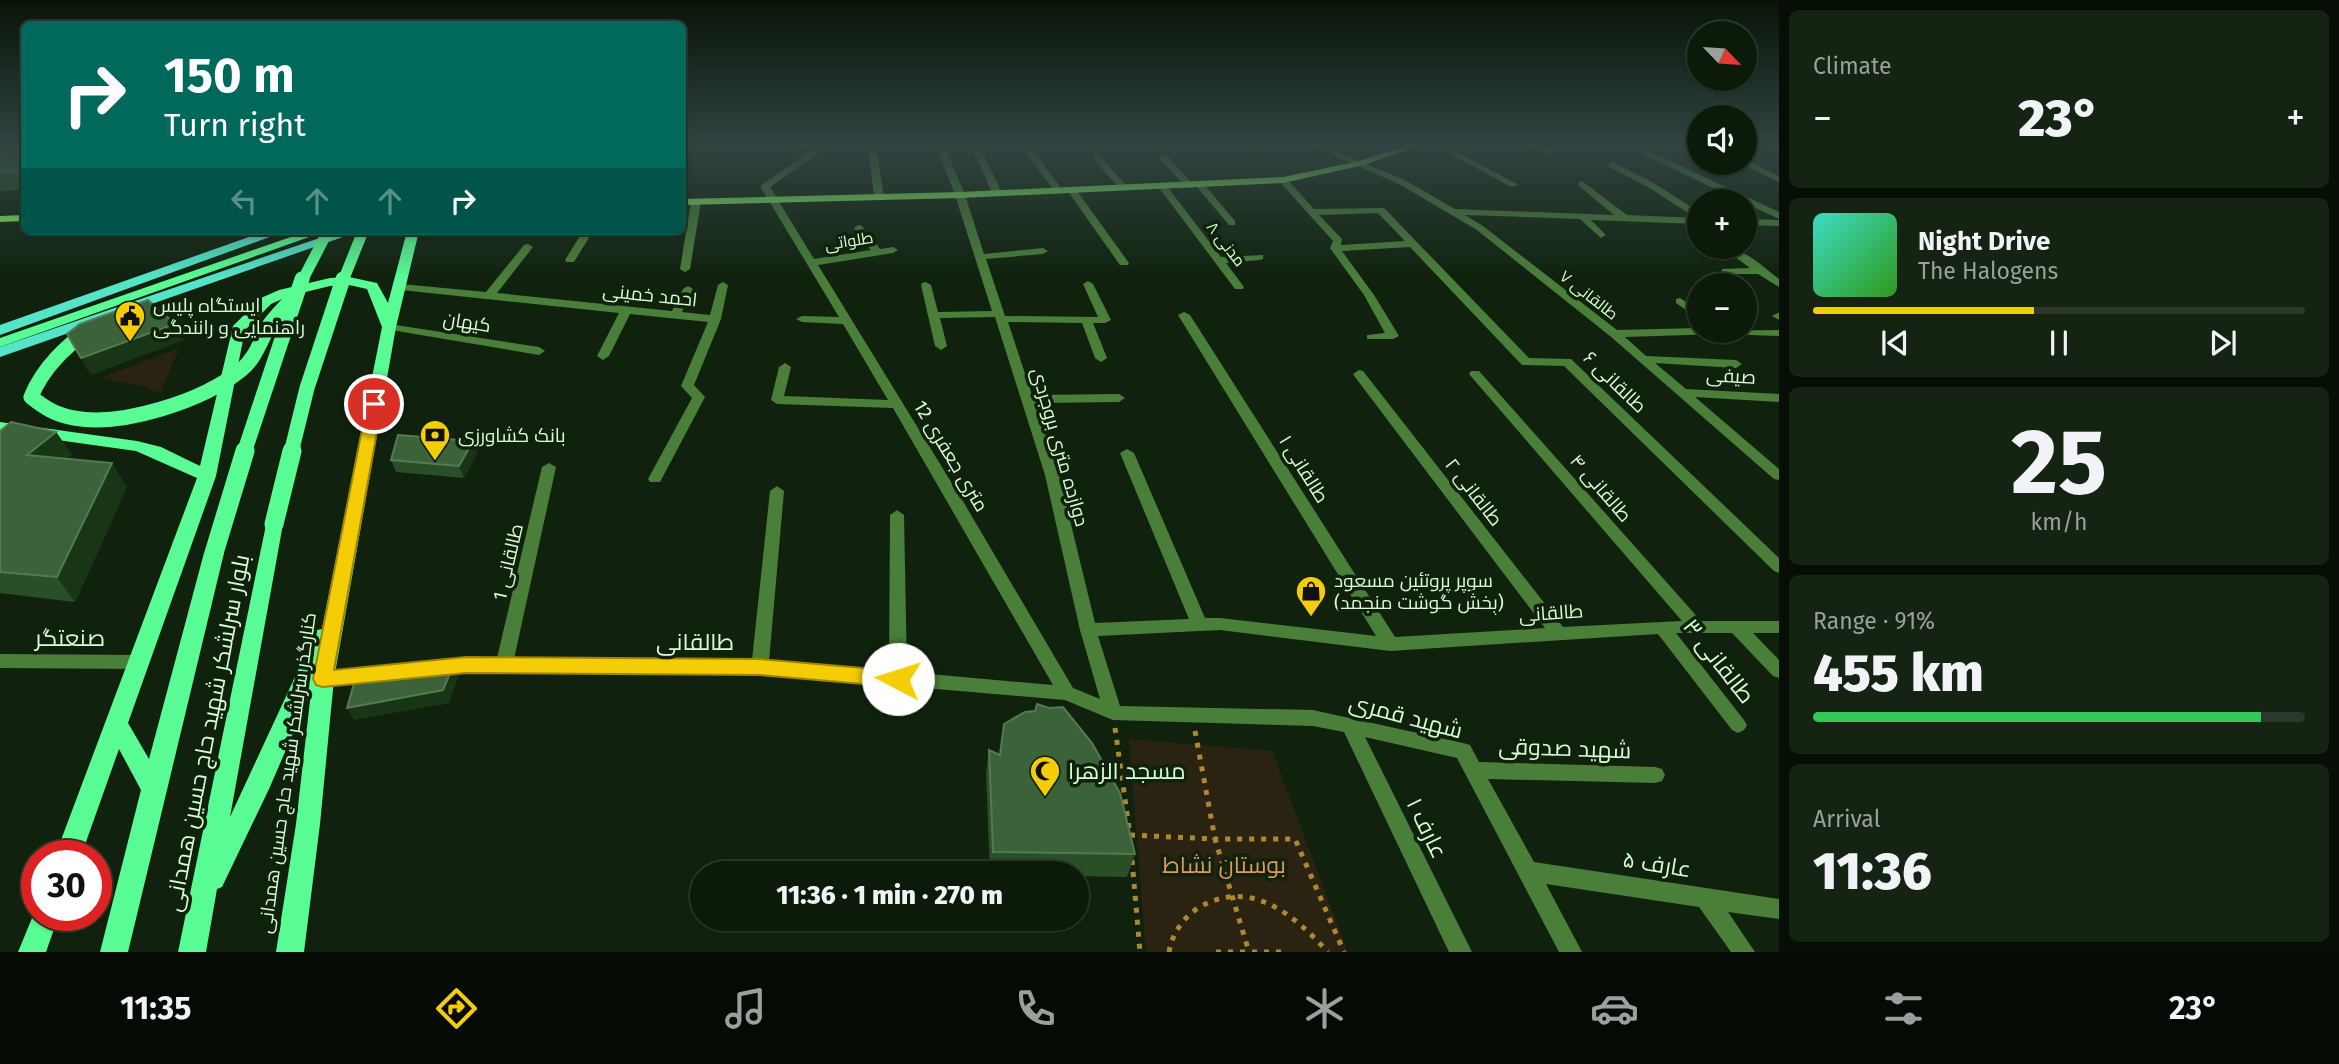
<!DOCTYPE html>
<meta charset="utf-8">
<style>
:root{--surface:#0c1a0a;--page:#152313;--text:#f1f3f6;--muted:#9aa19c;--line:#2c382b;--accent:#f4cd06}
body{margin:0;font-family:"Fira Sans",Cairo,sans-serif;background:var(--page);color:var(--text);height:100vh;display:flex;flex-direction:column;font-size:26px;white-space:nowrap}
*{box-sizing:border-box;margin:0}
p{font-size:23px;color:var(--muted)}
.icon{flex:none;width:38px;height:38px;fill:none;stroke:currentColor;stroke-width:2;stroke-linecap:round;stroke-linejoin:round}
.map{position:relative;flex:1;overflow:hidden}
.sheet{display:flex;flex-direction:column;gap:10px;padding:10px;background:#070e06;width:560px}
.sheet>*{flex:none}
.hud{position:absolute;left:21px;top:21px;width:665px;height:214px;border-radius:10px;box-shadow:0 2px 5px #0004,0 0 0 2px var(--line);background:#00695c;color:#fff;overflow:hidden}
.needle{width:46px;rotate:115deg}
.buttons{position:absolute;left:1687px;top:21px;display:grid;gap:14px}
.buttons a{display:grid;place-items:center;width:70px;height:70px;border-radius:50%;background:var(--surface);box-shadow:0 2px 5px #0004,0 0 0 2px var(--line);font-size:35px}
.speed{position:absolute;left:21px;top:840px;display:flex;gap:14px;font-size:35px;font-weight:700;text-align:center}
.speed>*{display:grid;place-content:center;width:91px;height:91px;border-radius:50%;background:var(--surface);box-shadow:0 2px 5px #0004,0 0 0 2px var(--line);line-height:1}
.speed .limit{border:10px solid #d22;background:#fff;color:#111}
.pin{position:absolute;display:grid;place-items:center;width:60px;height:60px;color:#fff;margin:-30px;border:4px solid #fff;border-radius:50%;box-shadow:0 2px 7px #0007}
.me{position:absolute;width:77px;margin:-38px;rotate:275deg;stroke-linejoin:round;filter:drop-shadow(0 0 5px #0008)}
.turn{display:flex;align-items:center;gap:24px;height:147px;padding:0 28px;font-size:32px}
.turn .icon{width:91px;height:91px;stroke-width:2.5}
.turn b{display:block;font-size:49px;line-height:60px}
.lanes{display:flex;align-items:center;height:66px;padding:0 28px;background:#0003;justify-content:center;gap:35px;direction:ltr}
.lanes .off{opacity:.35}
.big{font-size:52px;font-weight:800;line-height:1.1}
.sheet .tile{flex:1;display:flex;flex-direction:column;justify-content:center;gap:10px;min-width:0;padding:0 24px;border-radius:10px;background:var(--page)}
.sheet .dial{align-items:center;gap:0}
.dial b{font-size:91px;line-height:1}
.song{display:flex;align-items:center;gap:21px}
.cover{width:84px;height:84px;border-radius:10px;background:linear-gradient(135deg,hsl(170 70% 55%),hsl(110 70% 35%))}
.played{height:7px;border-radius:4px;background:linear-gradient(90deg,var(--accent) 45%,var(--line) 45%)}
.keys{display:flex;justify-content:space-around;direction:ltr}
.heat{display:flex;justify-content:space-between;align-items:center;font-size:38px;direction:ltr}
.charge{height:10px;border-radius:5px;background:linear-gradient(90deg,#34c759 91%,var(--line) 0)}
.trip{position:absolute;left:690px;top:861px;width:399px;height:70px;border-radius:35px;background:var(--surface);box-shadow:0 2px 5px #0004,0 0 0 2px var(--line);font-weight:800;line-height:70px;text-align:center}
.tabs{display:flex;height:112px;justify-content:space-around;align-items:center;background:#050a04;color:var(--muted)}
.tabs .icon{width:49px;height:49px}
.tabs .selected{color:var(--accent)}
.tabs b{font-size:32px;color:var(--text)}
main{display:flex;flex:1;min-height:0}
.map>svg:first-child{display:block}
.green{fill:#2b2311}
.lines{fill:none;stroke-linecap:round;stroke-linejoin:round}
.path{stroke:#b08731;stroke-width:5;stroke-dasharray:5 7;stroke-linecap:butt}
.minor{fill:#4a7f3a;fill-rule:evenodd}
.secondary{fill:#8cfb69;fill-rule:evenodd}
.primary{fill:#59fb94;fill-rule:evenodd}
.trunk{fill:#54e4c8;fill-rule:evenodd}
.primary-bridge-far2{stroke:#59fb94;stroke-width:11}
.primary-bridge-far1{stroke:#59fb94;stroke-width:15}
.primary-bridge{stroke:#59fb94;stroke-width:19}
.wall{fill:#2a4f27}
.shaded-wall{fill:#183515}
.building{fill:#3c6239;stroke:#547a51;stroke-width:2}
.route{fill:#f4cd06;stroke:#9f8504;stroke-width:2}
.labels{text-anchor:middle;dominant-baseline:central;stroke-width:7;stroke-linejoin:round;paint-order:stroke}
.far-street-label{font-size:16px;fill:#d6fed0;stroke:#10220e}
.street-label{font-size:19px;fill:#d6fed0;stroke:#10220e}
.poi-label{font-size:19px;fill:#d6fed0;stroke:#10220e;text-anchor:start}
.near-street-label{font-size:23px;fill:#d6fed0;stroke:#10220e}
.near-poi-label{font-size:23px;fill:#d6fed0;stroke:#10220e;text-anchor:start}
.near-park-label{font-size:23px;fill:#dc9b5d;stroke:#10220e}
</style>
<main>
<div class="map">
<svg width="1779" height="952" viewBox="0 0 1779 952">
<rect width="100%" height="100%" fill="#10220e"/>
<g class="green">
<polygon points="179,348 160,393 142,386 101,378"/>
<polygon points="1129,739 1272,751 1348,952 1146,952"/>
</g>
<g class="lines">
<g class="path">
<polyline points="1115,728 1130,835"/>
<polyline points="1195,731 1215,839 1295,839 1344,952"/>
<polyline points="1130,835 1215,839 1249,952"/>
<polyline points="1132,860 1140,952"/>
<path d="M1169 952C1172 934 1183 918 1198 908 1250 877 1293 914 1328 952"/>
<polyline points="1216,952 1286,952"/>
</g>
<g class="minor">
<polygon points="708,145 717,145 710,152 704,152 703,150"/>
<polygon points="784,145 817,147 821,145 830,145 770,187 814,259 871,250 854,228 859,225 862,226 880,249 893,247 898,250 893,253 818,265 964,503 1073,688 1100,699 1080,630 1045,475 995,317 940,318 947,346 941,350 935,346 921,285 922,283 926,282 931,285 938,312 992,311 955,195 936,145 944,145 965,195 984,254 1043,248 1048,251 1043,254 986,259 1005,316 1098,317 1083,284 1088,281 1093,284 1111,320 1105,323 1093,323 1107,358 1101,362 1095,358 1082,323 1008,322 1032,395 1119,394 1125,398 1119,402 1035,403 1059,475 1095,623 1189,619 1120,453 1127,449 1134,453 1205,618 1220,618 1376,636 1178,315 1184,312 1190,315 1395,637 1545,628 1355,377 1353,374 1359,370 1363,371 1563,627 1682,621 1469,374 1471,371 1479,371 1701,621 1779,621 1779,633 1753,633 1779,660 1779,678 1773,676 1732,633 1676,633 1744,720 1747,725 1744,730 1738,733 1732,730 1658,634 1390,651 1220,630 1098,636 1120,706 1313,710 1463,743 1470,745 1479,762 1655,767 1662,769 1665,775 1662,781 1655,783 1488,779 1534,862 1779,899 1779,919 1728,912 1755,952 1731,952 1699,907 1546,884 1582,952 1559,952 1457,758 1365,737 1472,952 1449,952 1344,732 1313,726 1113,720 1065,700 760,674 466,672 323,686 317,684 314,679 317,674 323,672 466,658 497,658 542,467 549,463 556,467 514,659 752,660 770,491 777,486 784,491 769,661 889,671 890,515 897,510 904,515 907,672 1053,685 893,408 777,404 771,400 779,367 785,363 791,367 784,396 888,400 843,324 802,322 796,319 802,316 839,317 760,186 811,151"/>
<polygon points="868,145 876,145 884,197 879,200 874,197"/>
<polygon points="971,145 979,145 1002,193 1000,195 992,193"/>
<polygon points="1023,145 1029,145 1061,188 1061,192 1055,192 1022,147"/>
<polygon points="1260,145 1272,145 1252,153 1248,150"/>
<polygon points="1309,145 1320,145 1405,180 1455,209 1614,215 1579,186 1579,182 1582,181 1627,215 1696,218 1648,187 1609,167 1608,165 1612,162 1654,183 1699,212 1699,224 1591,220 1606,235 1601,238 1580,219 1465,215 1483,226 1617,330 1699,328 1699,331 1779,330 1779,336 1719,334 1625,337 1646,356 1736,360 1742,364 1736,368 1655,363 1686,389 1779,394 1779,402 1695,397 1779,469 1779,480 1774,479 1610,336 1477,230 1399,184"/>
<polygon points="1434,145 1444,145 1519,185 1511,187"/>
<polygon points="1522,145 1534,145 1554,152 1550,155"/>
<polygon points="1768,145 1779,145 1779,151"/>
<polygon points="1649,151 1779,212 1779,219 1646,156 1645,154"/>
<polygon points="1160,155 1166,155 1193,184 1193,188 1187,188 1160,159"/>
<polygon points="1094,156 1100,156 1127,186 1127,190 1121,190 1094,160"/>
<polygon points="1745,159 1779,176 1779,182 1742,164"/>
<path d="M1280 178H1286L1314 209 1384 208 1529 358 1571 359 1779 558V573L1774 571 1564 366 1522 365 1410 247 1342 251 1374 295 1399 336 1393 339H1367V335L1385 333 1364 295 1330 248 1333 241 1280 182ZM1378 213 1405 241 1341 245 1342 239 1319 215Z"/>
<polygon points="1197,183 1203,183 1235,221 1235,225 1229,225 1197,187"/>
<polygon points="1160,185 1166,185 1221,257 1263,255 1263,259 1259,260 1226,263 1244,287 1243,289 1235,289 1160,189"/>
<polygon points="1069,188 1075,188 1129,263 1128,265 1120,265 1067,190"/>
<polygon points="696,199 701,202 690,269 685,272 680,269 691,202"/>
<polygon points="1745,219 1779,220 1779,226 1745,225"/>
<polygon points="583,231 593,231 574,262 566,262 565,260"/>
<polygon points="528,244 533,247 497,293 672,311 683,289 688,286 693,289 682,312 710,315 718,285 723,282 728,285 721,319 694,385 705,397 660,482 650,482 648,479 692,398 681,386 708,322 630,314 609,356 603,360 597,356 619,313 401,290 396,287 401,284 486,292 524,245"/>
<path d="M1722 247C1742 246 1763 267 1779 279V287L1758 274H1736L1747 285 1745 288V285H1736L1722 273V269L1750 268Z"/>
<polygon points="1680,298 1699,311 1699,319 1676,303 1676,299"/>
<polygon points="1778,313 1779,313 1779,320 1772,316"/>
<polygon points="389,324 539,347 545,351 539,355 385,329 383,327"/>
<polygon points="0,654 140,655 146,657 149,662 146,667 140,669 0,668"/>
</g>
<g class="secondary">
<polygon points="1409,145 1421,145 1364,165 1283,183 960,198 682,205 682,199 960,192 1283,177 1359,161"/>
<polygon points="24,215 24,221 0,222 0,216"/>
</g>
<g class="primary">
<polygon points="308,231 326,231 0,347 0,338"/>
<polygon points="407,231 419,231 396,327 334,679 320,824 304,952 276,952 296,824 311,692 269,789 222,887 217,889 206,952 178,952 267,520 281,520 283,524 230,817 314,636 317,630 322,629 382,327 367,289 349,285 330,286 289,296 271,304 245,330 216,476 128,723 149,759 204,553 207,548 221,548 224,553 128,952 100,952 141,790 119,749 81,856 55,856 197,478 136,451 0,432 0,422 137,441 161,447 200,466 233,326 261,298 279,290 330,278 349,277 377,283 388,303"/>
<polygon points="37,906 37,915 59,915 46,952 18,952"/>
</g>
<g class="trunk">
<polygon points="266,231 286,231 0,335 0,325"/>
<polygon points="340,231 360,231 0,357 0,347"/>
</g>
<g class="primary-bridge-far2">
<polyline points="302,281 328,231"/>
<polyline points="343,281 363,231"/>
</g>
<g class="primary-bridge-far1">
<path d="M91 327C66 347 43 367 31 397 45 408 56 415 74 418 122 427 203 401 241 370 256 358 261 339 270 324 277 314 287 305 295 296"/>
<polyline points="244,453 302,279"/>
<polyline points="291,453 307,388 343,279"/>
</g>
<g class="primary-bridge">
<polyline points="274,524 292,451"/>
<polyline points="214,553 245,451"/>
</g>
</g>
<g class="wall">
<polygon points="0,145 24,145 24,190 0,191"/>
<polygon points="0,431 56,432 72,455 67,459 127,487 75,602 0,593"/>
<polygon points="473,441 477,453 464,478 396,472 391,460"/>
<polygon points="989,750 1135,854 1127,877 1076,876 1076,873 990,873 986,774"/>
</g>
<g class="shaded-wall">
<polygon points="175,324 184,340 91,375 81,358"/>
<polygon points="56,432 72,455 44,479 27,455"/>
<polygon points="473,441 477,453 464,478 459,466"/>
<polygon points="112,463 127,487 75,602 57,577"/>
<polygon points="454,663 459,675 449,703 354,720 347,708"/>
</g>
<g class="building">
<polygon points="0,145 24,145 24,171 0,172"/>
<polygon points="148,300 175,324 81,358 67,334 80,324"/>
<polygon points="11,422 56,432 27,455 112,463 57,577 0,572 0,431"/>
<polygon points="398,435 473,441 459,466 391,460"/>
<polygon points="454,663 443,690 347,708 355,680"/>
<polygon points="1037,704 1049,708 1063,707 1092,743 1120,793 1135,854 993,852 989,750 1000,755 1004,724 1025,712 1035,711"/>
</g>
<linearGradient id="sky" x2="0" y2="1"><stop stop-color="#091308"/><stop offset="0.52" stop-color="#314441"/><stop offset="1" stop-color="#314441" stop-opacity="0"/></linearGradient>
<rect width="1779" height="278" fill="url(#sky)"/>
<polygon class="route" points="374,399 382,404 334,670 466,657 760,659 898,671 905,673 908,679 905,684 898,687 760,675 466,673 323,687 316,685 313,679 367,404"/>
<defs>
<g id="civic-pin" transform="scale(1.575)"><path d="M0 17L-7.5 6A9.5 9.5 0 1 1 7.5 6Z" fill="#f4cd06" stroke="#10220e"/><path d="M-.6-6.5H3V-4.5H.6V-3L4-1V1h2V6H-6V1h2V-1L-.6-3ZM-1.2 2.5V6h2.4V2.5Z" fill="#111"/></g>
<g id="bank-pin" transform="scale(1.575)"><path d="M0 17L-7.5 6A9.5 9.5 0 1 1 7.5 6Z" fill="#f4cd06" stroke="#10220e"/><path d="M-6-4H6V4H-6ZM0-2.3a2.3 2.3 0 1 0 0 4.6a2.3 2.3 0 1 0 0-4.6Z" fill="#111"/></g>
<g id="shop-pin" transform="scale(1.575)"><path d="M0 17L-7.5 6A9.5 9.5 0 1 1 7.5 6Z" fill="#f4cd06" stroke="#10220e"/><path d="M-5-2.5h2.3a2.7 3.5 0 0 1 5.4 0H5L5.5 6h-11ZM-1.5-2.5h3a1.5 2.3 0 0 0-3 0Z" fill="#111"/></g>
<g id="mosque-pin" transform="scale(1.575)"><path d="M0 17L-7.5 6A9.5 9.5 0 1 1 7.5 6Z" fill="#f4cd06" stroke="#10220e"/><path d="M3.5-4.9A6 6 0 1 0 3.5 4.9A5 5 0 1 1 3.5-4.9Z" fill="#111"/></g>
</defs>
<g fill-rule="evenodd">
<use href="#civic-pin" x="130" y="316"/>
<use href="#bank-pin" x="435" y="435"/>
<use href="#shop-pin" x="1311" y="591"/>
<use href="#mosque-pin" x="1045" y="771"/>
</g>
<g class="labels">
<g class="far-street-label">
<text transform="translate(849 241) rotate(-9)">طلواتی</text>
<text transform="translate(1226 244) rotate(52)">مدنی ۸</text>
<text transform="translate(1589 295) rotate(38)">طالقانی ۷</text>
</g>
<g class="street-label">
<text transform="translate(650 295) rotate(6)">احمد خمینی</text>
<text transform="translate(467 322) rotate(9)">کیهان</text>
<text transform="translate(1731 376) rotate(3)">صیفی</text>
<text transform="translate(1615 382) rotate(44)">طالقانی ۶</text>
<text transform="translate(1060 447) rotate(74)">دوازده متری بروجردی</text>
<text transform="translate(951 456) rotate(59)">12 متری جعفری</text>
<text transform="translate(1304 469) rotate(58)">طالقانی ۱</text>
<text transform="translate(1601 488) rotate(49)">طالقانی ۴</text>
<text transform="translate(1474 492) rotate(52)">طالقانی ۲</text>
<text transform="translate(508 562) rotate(-77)">طالقانی 1</text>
<text transform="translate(1551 613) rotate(-4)">طالقانی</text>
<text transform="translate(287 773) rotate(-82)">کنارگذر سرلشکر شهید حاج حسین همدانی</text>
</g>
<g class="poi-label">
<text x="153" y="305">ایستگاه پلیس<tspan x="153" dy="22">راهنمایی و رانندگی</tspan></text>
<text x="458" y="435">بانک کشاورزی</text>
<text x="1334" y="580">سوپر پروتئین مسعود<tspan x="1334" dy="22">(پخش گوشت منجمد)</tspan></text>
</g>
<g class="near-street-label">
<text x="70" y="638">صنعتگر</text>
<text x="695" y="642">طالقانی</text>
<text transform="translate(1719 661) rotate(52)">طالقانی ۳</text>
<text transform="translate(1406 716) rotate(15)">شهید قمری</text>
<text transform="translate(207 733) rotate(-79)">بلوار سرلشکر شهید حاج حسین همدانی</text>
<text transform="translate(1565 748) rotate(2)">شهید صدوقی</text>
<text transform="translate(1427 828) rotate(64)">عارف ۱</text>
<text transform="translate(1657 864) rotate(9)">عارف ۵</text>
</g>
<g class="near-poi-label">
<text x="1068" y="771">مسجد الزهرا</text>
</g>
<g class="near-park-label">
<text x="1224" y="865">بوستان نشاط</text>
</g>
</g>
</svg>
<div class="buttons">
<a><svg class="needle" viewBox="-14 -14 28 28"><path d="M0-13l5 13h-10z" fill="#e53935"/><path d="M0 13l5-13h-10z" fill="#9aa19c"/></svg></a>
<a><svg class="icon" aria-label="sound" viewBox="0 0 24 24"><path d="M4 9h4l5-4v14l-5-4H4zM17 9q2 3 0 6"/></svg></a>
<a>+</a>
<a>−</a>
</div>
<div class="speed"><div class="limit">30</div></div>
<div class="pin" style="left:374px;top:404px;background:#d93025"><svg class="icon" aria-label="arrive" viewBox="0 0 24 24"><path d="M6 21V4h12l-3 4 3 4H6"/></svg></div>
<svg class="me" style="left:898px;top:679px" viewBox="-20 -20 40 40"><circle r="19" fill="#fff"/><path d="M0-13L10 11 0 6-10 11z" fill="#f4cd06"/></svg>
<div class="trip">11:36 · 1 min · 270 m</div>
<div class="hud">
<div class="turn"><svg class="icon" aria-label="right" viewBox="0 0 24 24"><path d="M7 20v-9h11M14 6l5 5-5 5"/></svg><div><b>150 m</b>Turn right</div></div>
<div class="lanes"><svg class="icon off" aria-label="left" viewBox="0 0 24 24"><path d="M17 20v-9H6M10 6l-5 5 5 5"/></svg><svg class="icon off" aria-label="ahead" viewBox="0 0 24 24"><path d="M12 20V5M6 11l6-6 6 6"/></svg><svg class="icon off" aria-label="ahead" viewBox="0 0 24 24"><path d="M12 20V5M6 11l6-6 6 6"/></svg><svg class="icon" aria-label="right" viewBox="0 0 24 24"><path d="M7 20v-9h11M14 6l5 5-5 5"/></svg></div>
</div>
</div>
<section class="sheet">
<div class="tile"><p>Climate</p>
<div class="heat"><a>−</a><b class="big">23°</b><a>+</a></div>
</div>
<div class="tile">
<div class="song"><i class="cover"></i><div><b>Night Drive</b><p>The Halogens</p></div></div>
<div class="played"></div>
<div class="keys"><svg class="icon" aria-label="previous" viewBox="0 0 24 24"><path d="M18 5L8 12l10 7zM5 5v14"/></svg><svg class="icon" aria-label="pause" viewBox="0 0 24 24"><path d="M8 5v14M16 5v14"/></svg><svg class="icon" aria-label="next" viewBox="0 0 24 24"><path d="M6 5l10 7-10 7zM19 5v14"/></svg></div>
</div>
<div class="tile dial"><b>25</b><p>km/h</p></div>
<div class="tile"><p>Range · 91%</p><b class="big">455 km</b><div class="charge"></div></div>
<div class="tile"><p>Arrival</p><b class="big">11:36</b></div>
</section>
</main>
<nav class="tabs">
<b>11:35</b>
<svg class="icon selected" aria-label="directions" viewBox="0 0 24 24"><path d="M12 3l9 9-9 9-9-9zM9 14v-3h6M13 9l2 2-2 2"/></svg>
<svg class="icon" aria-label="music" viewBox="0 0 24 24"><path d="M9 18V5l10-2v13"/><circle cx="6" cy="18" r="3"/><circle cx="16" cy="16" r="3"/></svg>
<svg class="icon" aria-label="phone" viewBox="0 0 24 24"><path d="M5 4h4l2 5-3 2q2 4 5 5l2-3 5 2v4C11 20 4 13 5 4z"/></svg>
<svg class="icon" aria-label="climate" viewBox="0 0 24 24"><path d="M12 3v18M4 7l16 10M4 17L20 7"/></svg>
<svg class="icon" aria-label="car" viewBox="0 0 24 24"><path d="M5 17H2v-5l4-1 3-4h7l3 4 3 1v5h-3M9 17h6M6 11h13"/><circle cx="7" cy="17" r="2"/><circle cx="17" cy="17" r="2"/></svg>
<svg class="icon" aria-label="filters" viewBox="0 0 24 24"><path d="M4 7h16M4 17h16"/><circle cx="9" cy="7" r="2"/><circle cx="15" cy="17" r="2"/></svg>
<b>23°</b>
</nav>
